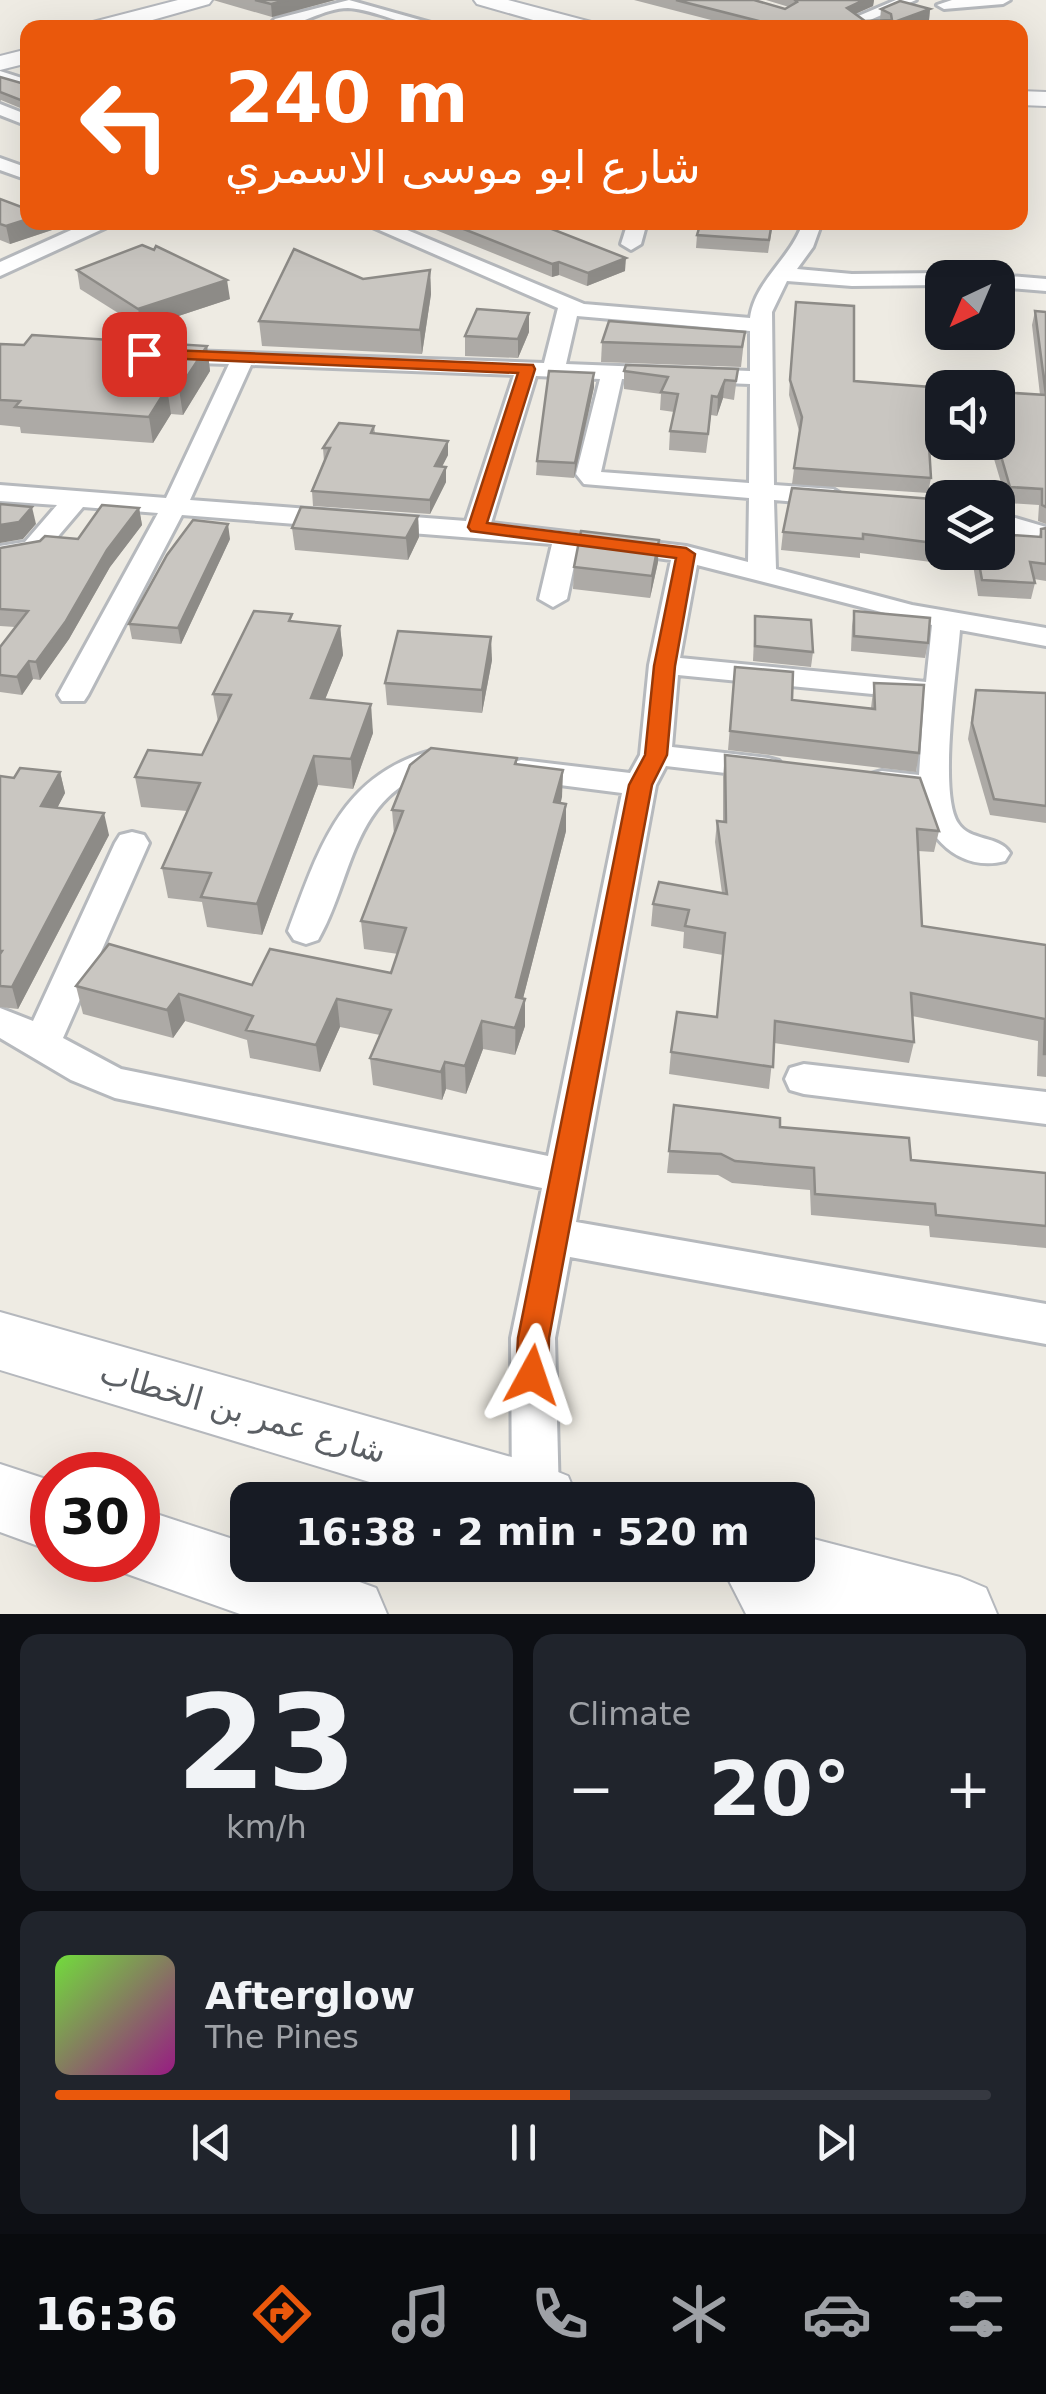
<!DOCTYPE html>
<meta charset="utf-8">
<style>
:root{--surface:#171b24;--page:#20242c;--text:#f1f3f6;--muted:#9ea1a6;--line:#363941;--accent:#ea580c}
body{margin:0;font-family:"DejaVu Sans",Vazirmatn,sans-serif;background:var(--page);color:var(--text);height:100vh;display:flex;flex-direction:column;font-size:38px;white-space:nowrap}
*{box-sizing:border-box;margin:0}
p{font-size:32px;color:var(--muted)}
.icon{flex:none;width:55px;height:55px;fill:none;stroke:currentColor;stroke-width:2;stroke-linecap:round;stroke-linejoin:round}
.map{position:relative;height:1614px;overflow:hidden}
.panel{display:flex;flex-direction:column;gap:20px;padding:20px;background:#0d0f14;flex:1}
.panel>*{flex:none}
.hud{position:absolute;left:20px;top:20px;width:1008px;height:210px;border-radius:20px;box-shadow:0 10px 40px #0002;background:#ea580c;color:#fff;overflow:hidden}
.needle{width:65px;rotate:224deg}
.controls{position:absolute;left:925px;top:260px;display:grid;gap:20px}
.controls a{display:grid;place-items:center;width:90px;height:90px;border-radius:20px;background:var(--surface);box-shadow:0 10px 40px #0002;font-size:50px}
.speed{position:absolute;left:30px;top:1452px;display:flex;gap:20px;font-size:50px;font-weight:700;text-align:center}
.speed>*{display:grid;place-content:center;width:130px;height:130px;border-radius:50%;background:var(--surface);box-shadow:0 10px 40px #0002;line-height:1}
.speed .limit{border:15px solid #d22;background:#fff;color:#111}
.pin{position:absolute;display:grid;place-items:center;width:85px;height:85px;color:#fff;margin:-42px;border-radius:20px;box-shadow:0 5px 15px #0006}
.me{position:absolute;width:110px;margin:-55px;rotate:5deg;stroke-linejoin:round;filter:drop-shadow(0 0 8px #0008)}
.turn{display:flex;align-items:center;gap:35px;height:210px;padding:0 40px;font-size:45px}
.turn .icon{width:130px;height:130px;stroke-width:2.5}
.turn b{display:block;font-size:70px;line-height:85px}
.big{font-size:75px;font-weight:700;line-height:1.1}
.panel .widget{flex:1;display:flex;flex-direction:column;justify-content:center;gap:15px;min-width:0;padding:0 35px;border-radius:20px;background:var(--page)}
.panel .dial{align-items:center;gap:0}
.dial b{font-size:130px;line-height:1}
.song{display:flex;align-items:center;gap:30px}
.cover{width:120px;height:120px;border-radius:15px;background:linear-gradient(135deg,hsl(100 70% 55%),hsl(310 70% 35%))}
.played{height:10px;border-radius:5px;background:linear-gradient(90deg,var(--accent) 55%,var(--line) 55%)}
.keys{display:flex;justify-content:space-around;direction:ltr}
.heat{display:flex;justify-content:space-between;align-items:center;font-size:55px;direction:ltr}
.panel .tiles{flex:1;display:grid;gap:20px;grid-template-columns:1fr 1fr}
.widget:last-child{grid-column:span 2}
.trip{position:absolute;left:230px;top:1482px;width:585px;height:100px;border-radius:20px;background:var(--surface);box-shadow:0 10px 40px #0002;font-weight:700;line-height:100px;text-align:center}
.tabs{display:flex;height:160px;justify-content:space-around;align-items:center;background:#090b0e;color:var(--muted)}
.tabs .icon{width:70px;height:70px}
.tabs .current{color:var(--accent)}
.tabs b{font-size:45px;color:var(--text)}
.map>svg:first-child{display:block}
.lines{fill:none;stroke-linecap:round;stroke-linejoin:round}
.street-casing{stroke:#b6b9bd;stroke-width:6}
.secondary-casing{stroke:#b5b8bd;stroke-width:4}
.street{fill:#fff;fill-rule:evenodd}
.secondary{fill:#fff;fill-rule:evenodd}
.wall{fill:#adaaa6}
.shaded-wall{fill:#8d8b87}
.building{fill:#c9c6c1;stroke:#8d8b87;stroke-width:2.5}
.route{fill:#ea580c;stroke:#983908;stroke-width:2.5}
.labels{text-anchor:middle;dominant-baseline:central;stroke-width:8;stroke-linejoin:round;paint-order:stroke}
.near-street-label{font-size:32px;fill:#5b5f64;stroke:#fff}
</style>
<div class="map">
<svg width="1046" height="1614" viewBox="0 0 1046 1614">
<rect width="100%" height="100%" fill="#eeebe3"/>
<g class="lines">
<g class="street-casing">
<g id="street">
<path d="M349 0 438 25 440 28C405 28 375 9 348 8 320 8 291 33 269 25L275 19Z"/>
<polygon points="896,0 916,0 870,20 888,28 864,28 849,20"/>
<polygon points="952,0 1010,0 1003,4 944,9 937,5"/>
<polygon points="0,71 28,80 28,91 0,81"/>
<polygon points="0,104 28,115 28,126 0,115"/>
<polygon points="0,158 28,168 28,180 0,170"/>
<polygon points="89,222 118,222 0,276 0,262"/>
<path d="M361 222H388L584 304 750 318C755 280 792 258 803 222H822L813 247 797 269 852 274 942 273 951 278H942V285L852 286 787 281 772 312 774 485 833 489 846 497 833 505 774 500 776 569 912 605 1046 628V646L960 630C957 670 938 793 958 823 970 842 999 835 1010 853L1005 861C961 873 924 837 919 796L871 788 866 781 871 774 882 771 919 775 924 699 678 675 672 747 768 758 779 761 784 768 779 775 768 778 666 766 656 785 576 1222 1046 1304V1344L570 1257 555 1338 559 1498 512 1500 511 1338 542 1188 115 1098 71 1080 0 1038V1008L33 1021 115 843 120 835 132 832 144 835 149 843 63 1038 121 1069 548 1156 622 793 521 780 510 777 505 770 510 763 521 760 630 773 640 755 649 665 671 560 578 547 567 599 553 607 539 599 552 544 182 515 88 695 84 701H62L58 695 158 513 83 507 43 554 0 562V546L25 542 57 505 0 501V485L166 498 229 364 166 362 158 360 155 355 158 350 544 363 558 308ZM577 316 750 331V371L566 364ZM251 365 514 375 466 521 190 500ZM536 376 600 379 576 474 584 484 749 498 748 562 686 546 491 523ZM622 379 750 384 749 483 601 472ZM697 565 932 625 926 682 680 658Z"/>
<polygon points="628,222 647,222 641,244 631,250 621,244"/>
<polygon points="998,275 1046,279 1046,291 998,287 998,278 990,278"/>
<polygon points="998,513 1046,527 1046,543 998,529"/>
<path d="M431 751 458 754 463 761 458 768C448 771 437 770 427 773 351 801 352 882 318 940L306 944 294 940 288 931C318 852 339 776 431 751Z"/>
<polygon points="804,1064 1046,1092 1046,1124 804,1094 790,1090 785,1079 790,1068"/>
</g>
</g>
<g class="secondary-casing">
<g id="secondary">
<polygon points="178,0 212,0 209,4 124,28 87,28 89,23"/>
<polygon points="474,0 508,0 595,23 597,28 561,28 477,4"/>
<polygon points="28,49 28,63 0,70 0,56"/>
<polygon points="1020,91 1046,92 1046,106 1020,105"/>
<polygon points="0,1312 543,1466 568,1476 578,1500 429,1500 0,1370"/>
<polygon points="0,1464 52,1481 52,1551 0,1532"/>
<polygon points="138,1508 248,1544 248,1565 313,1565 376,1588 387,1614 240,1614 113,1569 109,1560 138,1560"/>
<polygon points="798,1535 960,1577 986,1588 997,1614 746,1614 721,1565 798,1565"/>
</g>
</g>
<use href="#street" class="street"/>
<use href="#secondary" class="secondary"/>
</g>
<g class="wall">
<polygon points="213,0 335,0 272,17"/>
<polygon points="634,0 754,0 785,9 789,7 766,0 874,0 873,6 855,14 865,21 880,20 881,9 930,9 929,20 907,28 742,28"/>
<polygon points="0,77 28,85 25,110 1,100 0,102"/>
<polygon points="0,199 28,222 54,222 55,229 10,244 0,240"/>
<polygon points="416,222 534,222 625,271 587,286 559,275 552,277"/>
<polygon points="773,222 768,253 696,248 697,235"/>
<polygon points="77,270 230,299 142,328 80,289"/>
<polygon points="430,270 431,294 422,354 262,346 259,321 363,279"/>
<polygon points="1035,311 1046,312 1046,524 1038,521 1039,505 1007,503 989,442 998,442 1040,395 1032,325"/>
<polygon points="794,316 854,381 942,388 942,435 932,434 930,444 929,444 931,478 928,493 792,484 799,431 789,395"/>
<polygon points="529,332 518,358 465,356 465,336"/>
<polygon points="745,332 741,367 601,362 602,342"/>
<polygon points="0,344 24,345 207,346 210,371 183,415 171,414 153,443 21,433 20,427 0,425"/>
<polygon points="738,369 734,400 723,398 717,416 711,415 706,453 669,450 670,431 674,412 660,410 661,394 624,389 624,371"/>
<polygon points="594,373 594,387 574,478 536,475 537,461"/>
<polygon points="374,426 375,433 448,455 442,467 446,467 446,482 430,514 313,506 312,491 324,462 323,448"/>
<polygon points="139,508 142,525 110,567 69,639 40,680 33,679 22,695 0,692 0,647 15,627 0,626 0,548 78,539"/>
<polygon points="933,509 942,510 942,552 950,552 947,564 860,553 860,558 781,550 783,532"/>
<polygon points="418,516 419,537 408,560 295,550 292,528"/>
<polygon points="1046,528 1046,581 1034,579 1035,583 1031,599 978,596 971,552 998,552 1039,537 1041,529"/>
<polygon points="230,539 181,644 132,639 129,624"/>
<polygon points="658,562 650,598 573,589 574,567"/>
<polygon points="854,611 928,643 925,658 851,651 852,626"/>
<polygon points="755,616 813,652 811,667 753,661"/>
<polygon points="293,622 340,626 343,655 325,699 373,733 353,789 318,785 262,935 207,927 202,902 168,898 162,868 187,811 141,807 135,777 202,755 218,722 213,694"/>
<polygon points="492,660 482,713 387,705 385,683"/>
<polygon points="735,667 792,700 871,708 874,683 919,753 916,772 728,750"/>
<polygon points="976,690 1046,693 1046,823 990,815 968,739"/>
<polygon points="725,755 939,831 934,852 918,851 922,926 1046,945 1046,1077 1037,1076 1038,1041 912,1016 914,1042 909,1063 774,1043 769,1089 669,1074 671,1052 717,1017 723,955 683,948 684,932 651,926 653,904 722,893 715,842 717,821 723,822 723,777"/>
<polygon points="517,758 517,764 563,770 561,803 566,831 523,998 525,999 525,1026 515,1055 483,1049 466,1094 446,1089 442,1100 373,1085 370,1058 380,1035 340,1027 320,1072 250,1058 247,1040 185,1021 173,1038 83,1014 76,986 252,985 391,973 398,954 364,949 361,921 394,834 392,810"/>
<polygon points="60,772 65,793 57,808 109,835 18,1009 0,1007 0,776 14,778"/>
<polygon points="674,1105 780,1127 911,1160 1046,1173 1046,1248 930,1237 929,1226 811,1215 810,1190 732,1183 718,1175 667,1173"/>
</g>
<g class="shaded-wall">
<polygon points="288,0 335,0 272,17 271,4"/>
<polygon points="864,0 874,0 873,6 846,18 847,8"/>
<polygon points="930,9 929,20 907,28 878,28"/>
<polygon points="28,219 28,222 54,222 55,229 10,244 6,226"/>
<polygon points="626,258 625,271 587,286 588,273"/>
<polygon points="559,262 559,275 552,277 552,264"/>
<polygon points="430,270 431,294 422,354 420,330"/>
<polygon points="227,280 230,299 142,328 138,309"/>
<polygon points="529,313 529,332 518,358 518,339"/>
<polygon points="207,346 210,371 183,415 179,389"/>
<polygon points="594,373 594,387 574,478 575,463"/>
<polygon points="725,380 723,398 717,416 718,397"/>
<polygon points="167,388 171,414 153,443 149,417"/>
<polygon points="448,441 448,455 435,480 435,466"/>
<polygon points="446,467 446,482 430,514 430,500"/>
<polygon points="32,507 36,524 23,539 0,543 0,525"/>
<polygon points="139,508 142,525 110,567 69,639 40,680 36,662 107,550"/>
<polygon points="418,516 419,537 408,560 406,538"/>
<polygon points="228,524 230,539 181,644 178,628"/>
<polygon points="659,540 658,562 650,598 652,576"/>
<polygon points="340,626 343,655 314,727 311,698"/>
<polygon points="491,637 492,660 482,713 482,690"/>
<polygon points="29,661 33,679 22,695 17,677"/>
<polygon points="371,704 373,733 353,789 351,759"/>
<polygon points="314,756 318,785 262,935 257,904"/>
<polygon points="563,770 562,797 554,829 554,802"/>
<polygon points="60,772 65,793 47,828 41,806"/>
<polygon points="566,804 566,831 517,1022 525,999 525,1026 515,1055 516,997"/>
<polygon points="104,813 109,835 18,1009 12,987"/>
<polygon points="179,994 185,1021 173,1038 167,1010"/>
<polygon points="337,999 340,1027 320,1072 316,1045"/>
<polygon points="482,1021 483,1049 466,1094 465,1066"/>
<polygon points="445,1062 446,1089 442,1100 441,1072"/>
</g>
<g class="building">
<polygon points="255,0 288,0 271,4"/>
<polygon points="676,0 754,0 785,9 797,2 795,0 864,0 847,8 865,21 892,20 891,14 881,9 900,1 930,9 878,28 812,28 798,24 786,28"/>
<polygon points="0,77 28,85 28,100 23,101 0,92"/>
<polygon points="0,199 24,208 28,204 28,219 6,226 0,224"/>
<polygon points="446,222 534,222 626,258 588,273 559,262 552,264"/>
<polygon points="701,222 772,222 769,240 697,235"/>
<polygon points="142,245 154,250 156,246 227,280 138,309 77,270"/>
<polygon points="294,249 363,279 430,270 420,330 259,321"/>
<polygon points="796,302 854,306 854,381 943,388 942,420 932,419 933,429 928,429 931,478 794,468 802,417 790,380"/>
<polygon points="477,309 529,313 518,339 465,336"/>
<polygon points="1035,311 1046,312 1046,507 1042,505 1042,489 1010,487 997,442 998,392 1046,395"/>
<polygon points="609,321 745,332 742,347 602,342"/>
<polygon points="32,335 207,346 179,389 167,388 149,417 15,407 20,401 0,400 0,344 24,345"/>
<polygon points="626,365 738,369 736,381 725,380 718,397 712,396 708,434 670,431 678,394 661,392 668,377 624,371"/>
<polygon points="549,371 594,373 575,463 537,461"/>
<polygon points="339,423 374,426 371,433 448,441 435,466 446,467 430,500 312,491 330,448 323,448"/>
<polygon points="792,488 932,499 933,509 942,510 942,544 863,534 863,539 783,532"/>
<polygon points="0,504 32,507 19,522 0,525"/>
<polygon points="102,505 139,508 107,550 66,621 36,662 29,661 17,677 0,675 0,647 28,611 0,609 0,548 40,541 45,536 78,539"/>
<polygon points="301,507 418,516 406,538 292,528"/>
<polygon points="193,520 228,524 178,628 129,624 167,555"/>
<polygon points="1046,528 1046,564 1030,562 1035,583 982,580 977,552 998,552 998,534 1041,537 1041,529"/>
<polygon points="581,531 659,540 652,576 574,567"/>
<polygon points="254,611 292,614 289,621 340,626 311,698 371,704 351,759 314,756 257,904 201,897 211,873 162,868 200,783 135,777 148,750 202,755 231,695 213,694"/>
<polygon points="854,611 930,618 928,643 854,636"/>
<polygon points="755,616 811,620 813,652 755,646"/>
<polygon points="398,631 491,637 482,690 385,683"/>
<polygon points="735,667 793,672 792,700 875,709 874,683 924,685 919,753 730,731"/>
<polygon points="976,690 1046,693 1046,806 994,799 972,723"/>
<polygon points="431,748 517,758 515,764 563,770 554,802 566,804 516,997 525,999 515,1028 482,1021 465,1066 445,1062 441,1072 370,1058 391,1010 337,999 316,1045 246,1030 253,1016 179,994 167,1010 76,986 109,944 252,985 270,949 391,973 406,928 361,921 403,811 392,810 410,765"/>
<polygon points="725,755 920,778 939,831 917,829 922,926 1046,945 1046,1054 1044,1054 1045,1019 911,993 914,1042 775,1021 773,1067 671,1052 677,1012 717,1017 725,933 685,926 689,910 653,904 659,882 727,894 717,821 726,822"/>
<polygon points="20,768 60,772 41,806 104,813 12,987 0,986 0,954 2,951 0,951 0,776 14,778"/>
<polygon points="674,1105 780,1118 780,1127 909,1138 911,1160 1046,1173 1046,1226 936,1215 935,1204 815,1194 814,1168 735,1161 721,1154 669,1151"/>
</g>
<polygon class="route" points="144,349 533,365 535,369 487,523 686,548 695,554 675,666 667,755 652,785 549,1338 548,1375 543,1386 532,1390 521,1386 516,1375 518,1338 629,785 645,755 654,666 676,558 471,531 468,527 518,373 139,357 136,354"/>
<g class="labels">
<g class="near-street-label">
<text transform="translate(243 1412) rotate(16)">شارع عمر بن الخطاب</text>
</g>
</g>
</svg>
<div class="controls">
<a><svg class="needle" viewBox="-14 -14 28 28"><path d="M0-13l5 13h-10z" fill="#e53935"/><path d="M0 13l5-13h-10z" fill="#9ea1a6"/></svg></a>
<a><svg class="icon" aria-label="sound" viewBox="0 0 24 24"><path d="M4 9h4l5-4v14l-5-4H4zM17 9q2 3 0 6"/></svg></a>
<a><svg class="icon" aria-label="layers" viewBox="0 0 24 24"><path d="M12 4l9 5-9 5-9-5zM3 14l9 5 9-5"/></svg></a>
</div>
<div class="speed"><div class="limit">30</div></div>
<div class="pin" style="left:144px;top:354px;background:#d93025"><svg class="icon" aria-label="arrive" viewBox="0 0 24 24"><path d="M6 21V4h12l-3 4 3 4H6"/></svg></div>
<svg class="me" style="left:532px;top:1375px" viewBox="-20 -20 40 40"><path d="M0-17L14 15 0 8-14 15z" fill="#ea580c" stroke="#fff" stroke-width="4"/></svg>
<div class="trip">16:38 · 2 min · 520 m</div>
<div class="hud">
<div class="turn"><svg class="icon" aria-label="left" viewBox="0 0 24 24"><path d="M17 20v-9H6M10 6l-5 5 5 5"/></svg><div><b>240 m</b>شارع ابو موسى الاسمري</div></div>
</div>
</div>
<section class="panel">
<div class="tiles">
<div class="widget dial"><b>23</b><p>km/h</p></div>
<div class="widget"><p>Climate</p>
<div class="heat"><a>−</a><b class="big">20°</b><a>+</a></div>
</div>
<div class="widget">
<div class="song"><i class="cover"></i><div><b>Afterglow</b><p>The Pines</p></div></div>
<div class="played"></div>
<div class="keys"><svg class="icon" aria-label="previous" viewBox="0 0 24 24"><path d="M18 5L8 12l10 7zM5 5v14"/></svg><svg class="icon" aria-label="pause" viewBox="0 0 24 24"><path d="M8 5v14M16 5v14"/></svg><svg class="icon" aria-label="next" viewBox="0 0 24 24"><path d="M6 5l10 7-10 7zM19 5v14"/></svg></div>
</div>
</div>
</section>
<nav class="tabs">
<b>16:36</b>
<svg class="icon current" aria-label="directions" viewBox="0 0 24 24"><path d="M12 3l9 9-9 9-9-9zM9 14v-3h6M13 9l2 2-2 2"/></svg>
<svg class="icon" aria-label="music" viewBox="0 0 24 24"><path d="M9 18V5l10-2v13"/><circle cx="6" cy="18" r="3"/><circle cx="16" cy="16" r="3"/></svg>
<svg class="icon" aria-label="phone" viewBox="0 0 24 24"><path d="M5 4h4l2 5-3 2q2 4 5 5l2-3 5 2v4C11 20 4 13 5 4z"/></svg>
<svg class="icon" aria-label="climate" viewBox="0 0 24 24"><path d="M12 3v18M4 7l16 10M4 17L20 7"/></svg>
<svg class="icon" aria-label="car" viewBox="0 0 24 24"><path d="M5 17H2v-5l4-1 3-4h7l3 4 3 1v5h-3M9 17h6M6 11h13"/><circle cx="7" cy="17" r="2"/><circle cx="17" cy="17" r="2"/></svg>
<svg class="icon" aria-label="filters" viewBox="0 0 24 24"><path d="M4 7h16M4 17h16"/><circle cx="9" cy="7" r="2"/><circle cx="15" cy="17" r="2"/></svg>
</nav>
